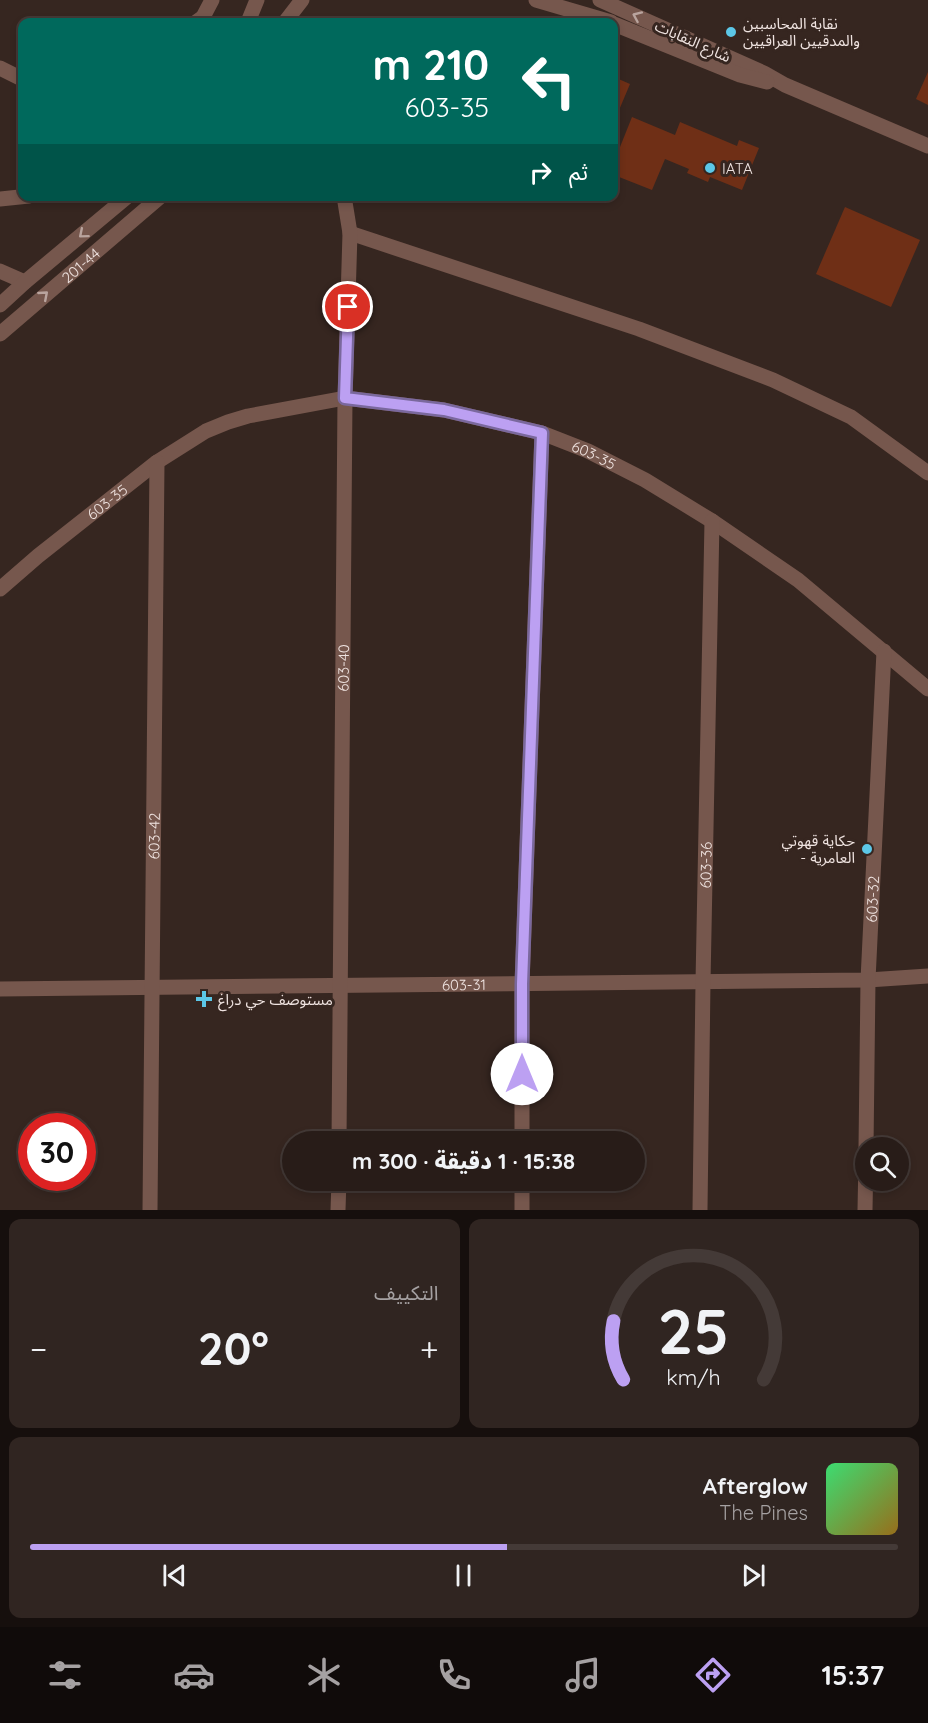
<!DOCTYPE html>
<html lang="ar">
<meta charset="utf-8">
<style>
:root{--surface:#281c18;--page:#302521;--text:#f1f3f6;--muted:#a5a1a2;--line:#443a37;--accent:#bca0f2}
body{margin:0;font-family:Quicksand,"Noto Sans Arabic",sans-serif;background:var(--page);color:var(--text);direction:rtl;height:100vh;display:flex;flex-direction:column;font-size:22px;white-space:nowrap}
*{box-sizing:border-box;margin:0}
p{font-size:20px;color:var(--muted)}
.icon{flex:none;width:33px;height:33px;fill:none;stroke:currentColor;stroke-width:2;stroke-linecap:round;stroke-linejoin:round}
.map{position:relative;height:1210px;overflow:hidden;direction:ltr}
.panel{display:flex;flex-direction:column;gap:9px;padding:9px;background:#160f0d;flex:1}
.panel>*{flex:none}
.banner{position:absolute;left:18px;top:18px;width:600px;height:183px;border-radius:12px;box-shadow:0 3px 9px #0003,0 0 0 2px var(--line);direction:rtl;background:#00695c;color:#fff;overflow:hidden}
.fabs{position:absolute;left:855px;top:1137px;display:grid;gap:12px}
.fabs a{display:grid;place-items:center;width:54px;height:54px;border-radius:50%;background:var(--surface);box-shadow:0 3px 9px #0003,0 0 0 2px var(--line);font-size:30px}
.speed{position:absolute;left:18px;top:1113px;display:flex;gap:12px;font-size:30px;font-weight:700;text-align:center}
.speed>*{display:grid;place-content:center;width:78px;height:78px;border-radius:50%;background:var(--surface);box-shadow:0 3px 9px #0003,0 0 0 2px var(--line);line-height:1}
.speed .limit{border:9px solid #d22;background:#fff;color:#111}
.pin{position:absolute;display:grid;place-items:center;width:51px;height:51px;color:#fff;margin:-26px;border:3px solid #fff;border-radius:50%;box-shadow:0 2px 6px #0007}
.me{position:absolute;width:66px;margin:-33px;rotate:0deg;stroke-linejoin:round;filter:drop-shadow(0 0 4px #0008)}
.turn{display:flex;align-items:center;gap:21px;height:126px;padding:0 30px;font-size:27px}
.turn .icon{width:78px;height:78px;stroke-width:2.5}
.turn b{display:block;font-size:42px;line-height:51px}
.then{display:flex;align-items:center;height:57px;padding:0 30px;background:#0003;gap:12px;font-size:22px}
.big{font-size:45px;font-weight:800;line-height:1.1}
.panel .tile{flex:1;display:flex;flex-direction:column;justify-content:center;gap:9px;min-width:0;padding:0 21px;border-radius:12px;background:var(--page)}
.panel .dial{align-items:center;gap:0}
.dial svg{height:156px;overflow:visible;fill:none;stroke:var(--line);stroke-width:7;stroke-linecap:round;text-anchor:middle}
.dial text{fill:var(--text);stroke:none}
.song{display:flex;align-items:center;gap:18px}
.cover{width:72px;height:72px;border-radius:9px;background:linear-gradient(135deg,hsl(140 70% 55%),hsl(40 70% 35%))}
.played{height:6px;border-radius:3px;background:linear-gradient(90deg,var(--accent) 55%,var(--line) 55%)}
.keys{display:flex;justify-content:space-around;direction:ltr}
.heat{display:flex;justify-content:space-between;align-items:center;font-size:33px;direction:ltr}
.panel .tiles{flex:1;display:grid;gap:9px;grid-template-columns:1fr 1fr}
.tile:last-child{grid-column:span 2}
.trip{position:absolute;left:282px;top:1131px;width:363px;height:60px;border-radius:30px;background:var(--surface);box-shadow:0 3px 9px #0003,0 0 0 2px var(--line);font-weight:800;line-height:60px;text-align:center;direction:rtl}
.tab-bar{display:flex;height:96px;justify-content:space-around;align-items:center;background:#100b0a;color:var(--muted)}
.tab-bar .icon{width:42px;height:42px}
.tab-bar .current{color:var(--accent)}
.tab-bar b{font-size:27px;color:var(--text)}
.map>svg:first-child{display:block}
.building{fill:#6f2f16}
.lines{fill:none;stroke-linecap:round;stroke-linejoin:round}
.minor{stroke:#76574d;stroke-width:15}
.oneway{stroke:#b9a49e}
.route-casing{stroke:#7a689d;stroke-width:15}
.route{stroke:#bca0f2;stroke-width:10}
.poi-dot{fill:#5cc7e7;stroke:#362620;stroke-width:2}
.labels{text-anchor:middle;dominant-baseline:central;stroke-width:6;stroke-linejoin:round;paint-order:stroke}
.poi-label{font-size:15px;fill:#efe3e0;stroke:#362620;text-anchor:start}
.street-label{font-size:15px;fill:#efe3e0;stroke:#362620}
</style>
<div class="map">
<svg width="928" height="1210" viewBox="0 0 928 1210">
<rect width="100%" height="100%" fill="#362620"/>
<g class="building">
<polygon points="928,72 928,105 916,99"/>
<polygon points="614,77 630,84 614,122"/>
<polygon points="632,117 675,135 680,122 737,146 739,140 759,148 742,190 710,177 708,182 687,173 689,169 665,159 652,190 614,175 614,162"/>
<polygon points="845,207 920,240 891,307 816,274"/>
</g>
<g class="lines">
<g class="minor">
<polyline points="536,0 611,22"/>
<polyline points="600,0 764,73 785,85 928,146"/>
<polyline points="196,22 203,17 212,0"/>
<polyline points="248,22 257,0"/>
<polyline points="285,22 302,0"/>
<polyline points="614,24 740,75 767,82"/>
<polyline points="0,68 22,79"/>
<polyline points="0,199 29,196"/>
<polyline points="350,233 639,329 773,380 851,417 928,473"/>
<polyline points="0,271 25,282"/>
<polyline points="0,305 25,282 128,196"/>
<path id="s1" d="M0 334 161 196"/>
<path id="s2" d="M0 589 38 556 157 462 206 431 228 422 248 416 345 398 444 410 542 433 588 451 645 480 712 521 798 580 928 689"/>
<path id="s3" d="M0 989 868 980 928 976"/>
<path id="s4" d="M339 1142 345 398 350 233 344 196"/>
<polyline points="522,1142 522,984 542,433"/>
<path id="s5" d="M866 1148 868 980 884 651"/>
<polyline points="522,1180 522,1210"/>
<path id="s6" d="M150 1210 157 462"/>
<polyline points="338,1210 339,1180"/>
<path id="s7" d="M700 1210 703 982 712 521"/>
<polyline points="865,1210 866,1157"/>
</g>
</g>
<defs><path id="oneway-chevron" d="M-2-3.5L2.5 0L-2 3.5" fill="none" stroke-width="1.6" stroke-linecap="round" stroke-linejoin="round" transform="scale(1.5)"/></defs>
<g class="oneway">
<use href="#oneway-chevron" transform="translate(637 16) rotate(-156)"/>
<use href="#oneway-chevron" transform="translate(83 234) rotate(140)"/>
<use href="#oneway-chevron" transform="translate(44 295) rotate(-41)"/>
</g>
<g class="lines">
<g class="route-casing">
<polyline id="route" points="348,307 345,398 444,410 542,433 522,984 522,1074"/>
</g>
<use href="#route" class="route"/>
</g>
<g class="poi-dot">
<circle cx="731" cy="32" r="6"/>
<circle cx="710" cy="168" r="6"/>
<circle cx="867" cy="849" r="6"/>
<path d="M201 990h6v6h6v6h-6v6h-6v-6h-6v-6h6z"/>
</g>
<g class="labels">
<g class="poi-label">
<text x="743" y="23">نقابة المحاسبين<tspan x="743" dy="17">والمدقيين العراقيين</tspan></text>
<text x="722" y="168">IATA</text>
<text x="855" y="840" text-anchor="end">حكاية قهوتي<tspan x="855" dy="17">- العامرية</tspan></text>
<text x="218" y="999">مستوصف حي دراغ</text>
</g>
<g class="street-label">
<text transform="translate(693 41) rotate(24)">شارع النقابات</text>
<text stroke="none"><textPath href="#s1" startOffset="106">201-44</textPath></text>
<text stroke="none"><textPath href="#s2" startOffset="660">603-35</textPath></text>
<text stroke="none"><textPath href="#s2" startOffset="138">603-35</textPath></text>
<text stroke="none"><textPath href="#s4" startOffset="474">603-40</textPath></text>
<text stroke="none"><textPath href="#s6" startOffset="374">603-42</textPath></text>
<text stroke="none"><textPath href="#s7" startOffset="345">603-36</textPath></text>
<text stroke="none"><textPath href="#s5" startOffset="249">603-32</textPath></text>
<text stroke="none"><textPath href="#s3" startOffset="464">603-31</textPath></text>
</g>
</g>
</svg>
<div class="fabs">
<a><svg class="icon" aria-label="search" viewBox="0 0 24 24"><circle cx="10" cy="10" r="6"/><path d="M15 15l6 6"/></svg></a>
</div>
<div class="speed"><div class="limit">30</div></div>
<div class="pin" style="left:348px;top:307px;background:#d93025"><svg class="icon" aria-label="arrive" viewBox="0 0 24 24"><path d="M6 21V4h12l-3 4 3 4H6"/></svg></div>
<svg class="me" style="left:522px;top:1074px" viewBox="-20 -20 40 40"><circle r="19" fill="#fff"/><path d="M0-13L10 11 0 6-10 11z" fill="#bca0f2"/></svg>
<div class="trip">15:38 · 1 دقيقة · 300 m</div>
<div class="banner">
<div class="turn"><svg class="icon" aria-label="left" viewBox="0 0 24 24"><path d="M17 20v-9H6M10 6l-5 5 5 5"/></svg><div><b>210 m</b>603-35</div></div>
<div class="then">ثم<svg class="icon" aria-label="right" viewBox="0 0 24 24"><path d="M7 20v-9h11M14 6l5 5-5 5"/></svg></div>
</div>
</div>
<section class="panel">
<div class="tiles">
<div class="tile dial"><svg viewBox="0 0 100 80">
<path d="M14 69A42 42 0 1 1 86 69"/>
<path d="M14 69A42 42 0 0 1 9 39" stroke="#bca0f2"/>
<text x="50" y="56" font-size="32" font-weight="700">25</text>
<text x="50" y="72" font-size="11">km/h</text>
</svg></div>
<div class="tile"><p>التكييف</p>
<div class="heat"><a>−</a><b class="big">20°</b><a>+</a></div>
</div>
<div class="tile">
<div class="song"><i class="cover"></i><div><b>Afterglow</b><p>The Pines</p></div></div>
<div class="played"></div>
<div class="keys"><svg class="icon" aria-label="previous" viewBox="0 0 24 24"><path d="M18 5L8 12l10 7zM5 5v14"/></svg><svg class="icon" aria-label="pause" viewBox="0 0 24 24"><path d="M8 5v14M16 5v14"/></svg><svg class="icon" aria-label="next" viewBox="0 0 24 24"><path d="M6 5l10 7-10 7zM19 5v14"/></svg></div>
</div>
</div>
</section>
<nav class="tab-bar">
<b>15:37</b>
<svg class="icon current" aria-label="directions" viewBox="0 0 24 24"><path d="M12 3l9 9-9 9-9-9zM9 14v-3h6M13 9l2 2-2 2"/></svg>
<svg class="icon" aria-label="music" viewBox="0 0 24 24"><path d="M9 18V5l10-2v13"/><circle cx="6" cy="18" r="3"/><circle cx="16" cy="16" r="3"/></svg>
<svg class="icon" aria-label="phone" viewBox="0 0 24 24"><path d="M5 4h4l2 5-3 2q2 4 5 5l2-3 5 2v4C11 20 4 13 5 4z"/></svg>
<svg class="icon" aria-label="climate" viewBox="0 0 24 24"><path d="M12 3v18M4 7l16 10M4 17L20 7"/></svg>
<svg class="icon" aria-label="car" viewBox="0 0 24 24"><path d="M5 17H2v-5l4-1 3-4h7l3 4 3 1v5h-3M9 17h6M6 11h13"/><circle cx="7" cy="17" r="2"/><circle cx="17" cy="17" r="2"/></svg>
<svg class="icon" aria-label="filters" viewBox="0 0 24 24"><path d="M4 7h16M4 17h16"/><circle cx="9" cy="7" r="2"/><circle cx="15" cy="17" r="2"/></svg>
</nav>
